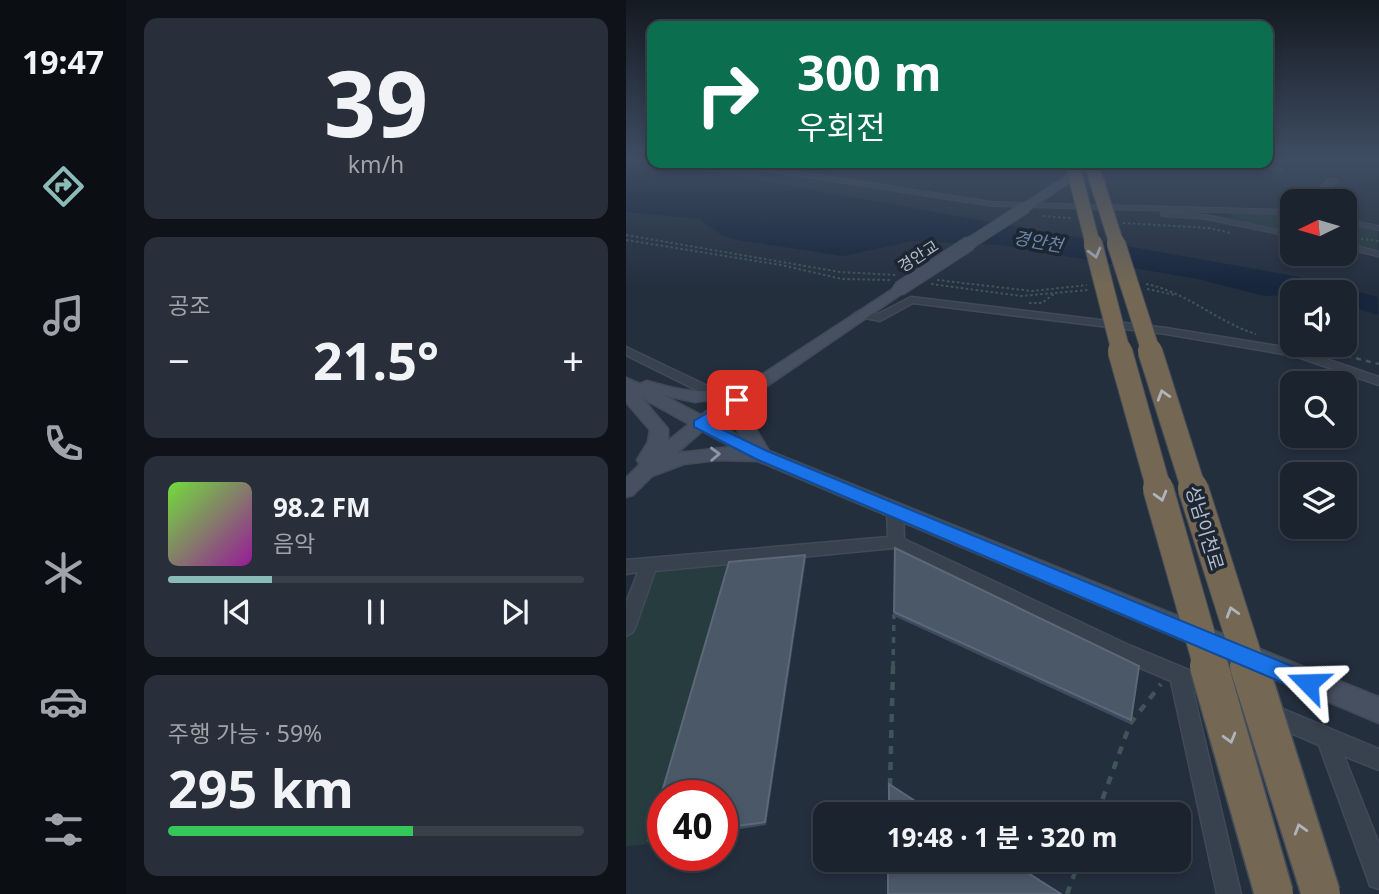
<!DOCTYPE html>
<html lang="ko">
<meta charset="utf-8">
<style>
:root{--surface:#1b232e;--page:#282f3a;--text:#f1f3f6;--muted:#a0a4aa;--line:#39404a;--accent:#8bbbb9}
body{margin:0;font-family:"Noto Sans","Noto Sans KR",sans-serif;background:var(--page);color:var(--text);height:100vh;display:flex;flex-direction:column;font-size:26px;white-space:nowrap}
*{box-sizing:border-box;margin:0}
p{font-size:23px;color:var(--muted)}
.icon{flex:none;width:38px;height:38px;fill:none;stroke:currentColor;stroke-width:2;stroke-linecap:round;stroke-linejoin:round}
.map{position:relative;flex:1;overflow:hidden}
.panel{display:flex;flex-direction:column;gap:18px;padding:18px;background:#0f1319;width:500px}
.panel>*{flex:none}
.top-card{position:absolute;left:21px;top:21px;width:626px;height:147px;border-radius:14px;box-shadow:0 4px 10px #0003,0 0 0 2px var(--line);background:#0b6e4f;color:#fff;overflow:hidden}
.needle{width:46px;rotate:265deg}
.controls{position:absolute;left:654px;top:189px;display:grid;gap:14px}
.controls a{display:grid;place-items:center;width:77px;height:77px;border-radius:14px;background:var(--surface);box-shadow:0 4px 10px #0003,0 0 0 2px var(--line);font-size:35px}
.speed{position:absolute;left:21px;top:780px;display:flex;gap:14px;font-size:35px;font-weight:700;text-align:center}
.speed>*{display:grid;place-content:center;width:91px;height:91px;border-radius:50%;background:var(--surface);box-shadow:0 4px 10px #0003,0 0 0 2px var(--line);line-height:1}
.speed .limit{border:10px solid #d22;background:#fff;color:#111}
.pin{position:absolute;display:grid;place-items:center;width:60px;height:60px;color:#fff;margin:-30px;border-radius:14px;box-shadow:0 4px 10px #0006}
.me{position:absolute;width:77px;margin:-38px;rotate:292deg;stroke-linejoin:round;filter:drop-shadow(0 0 5px #0008)}
.turn{display:flex;align-items:center;gap:24px;height:147px;padding:0 35px;font-size:32px}
.turn .icon{width:91px;height:91px;stroke-width:2.5}
.turn b{display:block;font-size:49px;line-height:60px}
.big{font-size:52px;font-weight:700;line-height:1.1}
.panel .card{flex:1;display:flex;flex-direction:column;justify-content:center;gap:10px;min-width:0;padding:0 24px;border-radius:14px;background:var(--page)}
.panel .dial{align-items:center;gap:0}
.dial b{font-size:91px;line-height:1}
.song{display:flex;align-items:center;gap:21px}
.cover{width:84px;height:84px;border-radius:10px;background:linear-gradient(135deg,hsl(100 70% 55%),hsl(300 70% 35%))}
.played{height:7px;border-radius:4px;background:linear-gradient(90deg,var(--accent) 25%,var(--line) 25%)}
.keys{display:flex;justify-content:space-around;direction:ltr}
.heat{display:flex;justify-content:space-between;align-items:center;font-size:38px;direction:ltr}
.charge{height:10px;border-radius:5px;background:linear-gradient(90deg,#34c759 59%,var(--line) 0)}
.trip{position:absolute;left:187px;top:802px;width:378px;height:70px;border-radius:14px;background:var(--surface);box-shadow:0 4px 10px #0003,0 0 0 2px var(--line);font-weight:700;line-height:70px;text-align:center}
main{display:flex;flex:1;min-height:0}
.tab-bar{display:flex;flex-direction:column;width:126px;justify-content:space-around;align-items:center;background:#0b0e12;color:var(--muted)}
.tab-bar .icon{width:49px;height:49px}
.tab-bar .current{color:var(--accent)}
.tab-bar b{font-size:32px;color:var(--text)}
.map>svg:first-child{display:block}
.green{fill:#263c3f}
.water{fill:#17263c}
.lines{fill:none;stroke-linecap:round;stroke-linejoin:round}
.lane-far1-casing{stroke:#414a57;stroke-width:6}
.lane-casing{stroke:#414a57;stroke-width:7}
.street-casing{stroke:#414a57;stroke-width:3}
.secondary-casing{stroke:#414a57;stroke-width:3}
.path-far3{stroke:#3f5557;stroke-width:2;stroke-dasharray:2.5 2.5;stroke-linecap:butt}
.path-far2{stroke:#3f5557;stroke-width:2.5;stroke-dasharray:5 5;stroke-linecap:butt}
.path-far1{stroke:#3f5557;stroke-width:3.5;stroke-dasharray:6 6;stroke-linecap:butt}
.path{stroke:#3f5557;stroke-width:4.5;stroke-dasharray:8 8;stroke-linecap:butt}
.lane-far1{stroke:#38414e;stroke-width:4.5}
.lane{stroke:#38414e;stroke-width:5}
.street{fill:#38414e;fill-rule:evenodd}
.secondary{fill:#465061;fill-rule:evenodd}
.secondary-bridge-far1-casing{stroke:#414a57;stroke-width:13;stroke-linecap:butt}
.secondary-bridge-casing{stroke:#414a57;stroke-width:16;stroke-linecap:butt}
.highway-bridge-far4-casing{stroke:#434c59;stroke-width:16;stroke-linecap:butt}
.highway-bridge-far3-casing{stroke:#434c59;stroke-width:20;stroke-linecap:butt}
.highway-bridge-far2-casing{stroke:#434c59;stroke-width:26;stroke-linecap:butt}
.highway-bridge-far1-casing{stroke:#434c59;stroke-width:32;stroke-linecap:butt}
.highway-bridge-casing{stroke:#434c59;stroke-width:41;stroke-linecap:butt}
.secondary-bridge-far1{stroke:#465061;stroke-width:11}
.secondary-bridge{stroke:#465061;stroke-width:14}
.highway-bridge-far4{stroke:#746855;stroke-width:14}
.highway-bridge-far3{stroke:#746855;stroke-width:18}
.highway-bridge-far2{stroke:#746855;stroke-width:24}
.highway-bridge-far1{stroke:#746855;stroke-width:30}
.highway-bridge{stroke:#746855;stroke-width:38}
.wall{fill:#3f4b5c}
.shaded-wall{fill:#2f3b4b}
.building{fill:#4b5868;stroke:#5c6777;stroke-width:2}
.oneway{stroke:#aeb4bd}
.oneway2{stroke:#8e96a5}
.route{fill:#1a73e8;stroke:#114b97;stroke-width:2}
.labels{text-anchor:middle;dominant-baseline:central;stroke-width:7;stroke-linejoin:round;paint-order:stroke}
.far-street-label{font-size:16px;fill:#b4bcc9;stroke:#1d2633}
.far-water-label{font-size:18px;font-style:italic;fill:#6d86a8;stroke:#1d2633}
.street-label{font-size:19px;fill:#b4bcc9;stroke:#1d2633}
</style>
<main>
<nav class="tab-bar">
<b>19:47</b>
<svg class="icon current" aria-label="directions" viewBox="0 0 24 24"><path d="M12 3l9 9-9 9-9-9zM9 14v-3h6M13 9l2 2-2 2"/></svg>
<svg class="icon" aria-label="music" viewBox="0 0 24 24"><path d="M9 18V5l10-2v13"/><circle cx="6" cy="18" r="3"/><circle cx="16" cy="16" r="3"/></svg>
<svg class="icon" aria-label="phone" viewBox="0 0 24 24"><path d="M5 4h4l2 5-3 2q2 4 5 5l2-3 5 2v4C11 20 4 13 5 4z"/></svg>
<svg class="icon" aria-label="climate" viewBox="0 0 24 24"><path d="M12 3v18M4 7l16 10M4 17L20 7"/></svg>
<svg class="icon" aria-label="car" viewBox="0 0 24 24"><path d="M5 17H2v-5l4-1 3-4h7l3 4 3 1v5h-3M9 17h6M6 11h13"/><circle cx="7" cy="17" r="2"/><circle cx="17" cy="17" r="2"/></svg>
<svg class="icon" aria-label="filters" viewBox="0 0 24 24"><path d="M4 7h16M4 17h16"/><circle cx="9" cy="7" r="2"/><circle cx="15" cy="17" r="2"/></svg>
</nav>
<section class="panel">
<div class="card dial"><b>39</b><p>km/h</p></div>
<div class="card"><p>공조</p>
<div class="heat"><a>−</a><b class="big">21.5°</b><a>+</a></div>
</div>
<div class="card">
<div class="song"><i class="cover"></i><div><b>98.2 FM</b><p>음악</p></div></div>
<div class="played"></div>
<div class="keys"><svg class="icon" aria-label="previous" viewBox="0 0 24 24"><path d="M18 5L8 12l10 7zM5 5v14"/></svg><svg class="icon" aria-label="pause" viewBox="0 0 24 24"><path d="M8 5v14M16 5v14"/></svg><svg class="icon" aria-label="next" viewBox="0 0 24 24"><path d="M6 5l10 7-10 7zM19 5v14"/></svg></div>
</div>
<div class="card"><p>주행 가능 · 59%</p><b class="big">295 km</b><div class="charge"></div></div>
</section>
<div class="map">
<svg width="753" height="894" viewBox="0 0 753 894">
<rect width="100%" height="100%" fill="#242f3e"/>
<g class="green">
<polygon points="604,212 667,214 667,233 608,220"/>
<polygon points="719,223 752,230 752,253 719,245"/>
<polygon points="107,558 25,844 0,846 0,628 22,567"/>
</g>
<polygon class="water" points="0,161 24,161 668,276 752,297 752,315 719,305 719,292 638,296 572,279 374,245 286,241 217,256 111,240 96,235 73,219 0,212"/>
<g class="lines">
<g class="lane-far1-casing">
<g id="lane-far1">
<polyline points="103,163 366,204 667,212"/>
<polyline points="537,214 580,217 667,235"/>
<polyline points="719,221 753,228"/>
</g>
</g>
<g class="lane-casing">
<polyline id="lane" points="719,246 753,254"/>
</g>
<g class="street-casing">
<g id="street">
<polygon points="620,163 633,163 656,169 652,171"/>
<polygon points="704,179 711,181 688,201 679,201"/>
<polygon points="285,297 540,328 671,349 753,377 753,385 669,356 540,334 287,303 254,321 229,316 228,314 233,311 252,314"/>
<polygon points="0,347 88,389 90,397 89,400 79,400 78,394 0,355"/>
<polygon points="269,505 274,507 277,511 278,539 505,646 753,749 753,770 718,756 753,844 753,889 744,886 741,877 693,745 567,691 615,894 591,894 545,681 491,658 268,548 29,571 9,628 6,633 0,636 0,603 12,572 0,574 0,560 262,537 261,511 264,507"/>
</g>
</g>
<g class="secondary-casing">
<g id="secondary">
<polygon points="460,163 471,163 404,209 396,209 396,205"/>
<path d="M273 285 278 286V292L135 390 138 394 126 407 123 418 143 451 753 697V723L132 461 91 460 58 464 26 476 7 495 0 497V478L14 464 11 460 22 442 24 430 0 402V378L14 384 21 381C40 386 60 393 81 391 95 389 110 379 123 383ZM37 395 69 402 102 397 75 415ZM16 398 63 424 42 441V429ZM108 409 105 418 115 437 89 423ZM76 431 106 447 51 453Z"/>
</g>
</g>
<g class="path-far3">
<polyline points="70,163 95,167"/>
<polyline points="417,216 445,218"/>
<polyline points="497,223 583,228 605,233"/>
<polyline points="0,235 214,272 270,275"/>
<polyline points="735,239 753,241"/>
<polyline points="0,240 155,265 216,279 264,280"/>
<polyline points="311,280 406,291 461,285"/>
<polyline points="305,284 395,296 462,290"/>
<path d="M520 284C561 292 591 322 630 334"/>
<polyline points="521,289 549,295"/>
<polyline points="403,303 416,303 428,294"/>
<polyline points="695,349 708,352"/>
</g>
<polyline class="path-far2" points="701,351 753,364"/>
<polyline class="path-far1" points="267,667 268,614"/>
<g class="path">
<polyline points="264,786 267,666"/>
<polyline points="471,814 504,724 535,684"/>
<polyline points="441,894 454,859"/>
</g>
<use href="#lane-far1" class="lane-far1"/>
<use href="#lane" class="lane"/>
<use href="#street" class="street"/>
<use href="#secondary" class="secondary"/>
<g class="secondary-bridge-far1-casing">
<polyline id="secondary-bridge-far1" points="341,245 400,207"/>
</g>
<g class="secondary-bridge-casing">
<polyline id="secondary-bridge" points="273,289 344,243"/>
</g>
<g class="highway-bridge-far4-casing">
<g id="highway-bridge-far4">
<polyline points="446,163 467,245"/>
<polyline points="465,163 491,245"/>
</g>
</g>
<g class="highway-bridge-far3-casing">
<g id="highway-bridge-far3">
<polyline points="467,243 495,352"/>
<polyline points="490,243 525,352"/>
</g>
</g>
<g class="highway-bridge-far2-casing">
<g id="highway-bridge-far2">
<polyline points="494,351 533,490"/>
<polyline points="524,351 568,490"/>
</g>
</g>
<g class="highway-bridge-far1-casing">
<g id="highway-bridge-far1">
<polyline points="532,488 583,667"/>
<polyline points="567,488 624,667"/>
</g>
</g>
<g class="highway-bridge-casing">
<g id="highway-bridge">
<polyline points="583,666 648,894"/>
<polyline points="623,666 695,894"/>
</g>
</g>
<use href="#secondary-bridge-far1" class="secondary-bridge-far1"/>
<use href="#secondary-bridge" class="secondary-bridge"/>
<use href="#highway-bridge-far4" class="highway-bridge-far4"/>
<use href="#highway-bridge-far3" class="highway-bridge-far3"/>
<use href="#highway-bridge-far2" class="highway-bridge-far2"/>
<use href="#highway-bridge-far1" class="highway-bridge-far1"/>
<use href="#highway-bridge" class="highway-bridge"/>
</g>
<g class="wall">
<polygon points="179,555 180,559 140,825 96,832 96,796 37,796 37,842 25,844 22,840 103,562"/>
<polygon points="268,612 513,666 504,724 268,616"/>
</g>
<polygon class="shaded-wall" points="179,555 180,559 140,825 139,822"/>
<g class="building">
<polygon points="269,548 513,666 505,720 268,612"/>
<polygon points="179,555 139,822 96,828 96,796 37,796 37,838 22,840 103,562"/>
<polygon points="263,784 309,814 263,814"/>
<polygon points="262,859 380,859 435,894 262,894"/>
</g>
<defs><path id="oneway-chevron" d="M-2-3.5L2.5 0L-2 3.5" fill="none" stroke-width="1.6" stroke-linecap="round" stroke-linejoin="round" transform="scale(1.75)"/></defs>
<g class="oneway">
<use href="#oneway-chevron" transform="translate(469 253) rotate(75)"/>
<use href="#oneway-chevron" transform="translate(537 395) rotate(-107)"/>
<use href="#oneway-chevron" transform="translate(535 496) rotate(74)"/>
<use href="#oneway-chevron" transform="translate(606 612) rotate(-107)"/>
<use href="#oneway-chevron" transform="translate(604 738) rotate(74)"/>
<use href="#oneway-chevron" transform="translate(674 829) rotate(-107)"/>
</g>
<use class="oneway2" href="#oneway-chevron" transform="translate(89 454) rotate(-2)"/>
<linearGradient id="sky" x2="0" y2="1"><stop stop-color="#141a22"/><stop offset="0.56" stop-color="#3f4d63"/><stop offset="1" stop-color="#3f4d63" stop-opacity="0"/></linearGradient>
<rect width="753" height="286" fill="url(#sky)"/>
<polygon class="route" points="111,395 118,400 116,403 85,424 141,451 690,676 694,683 690,690 682,693 674,690 130,459 68,427 68,421"/>
<g class="labels">
<g class="far-street-label">
<text transform="translate(292 256) rotate(-33)">경안교</text>
</g>
<g class="far-water-label">
<text transform="translate(412 241) rotate(10)">경안천</text>
</g>
<g class="street-label">
<text transform="translate(579 528) rotate(73)">성남이천로</text>
</g>
</g>
</svg>
<div class="controls">
<a><svg class="needle" viewBox="-14 -14 28 28"><path d="M0-13l5 13h-10z" fill="#e53935"/><path d="M0 13l5-13h-10z" fill="#a0a4aa"/></svg></a>
<a><svg class="icon" aria-label="sound" viewBox="0 0 24 24"><path d="M4 9h4l5-4v14l-5-4H4zM17 9q2 3 0 6"/></svg></a>
<a><svg class="icon" aria-label="search" viewBox="0 0 24 24"><circle cx="10" cy="10" r="6"/><path d="M15 15l6 6"/></svg></a>
<a><svg class="icon" aria-label="layers" viewBox="0 0 24 24"><path d="M12 4l9 5-9 5-9-5zM3 14l9 5 9-5"/></svg></a>
</div>
<div class="speed"><div class="limit">40</div></div>
<div class="pin" style="left:111px;top:400px;background:#d93025"><svg class="icon" aria-label="arrive" viewBox="0 0 24 24"><path d="M6 21V4h12l-3 4 3 4H6"/></svg></div>
<svg class="me" style="left:682px;top:683px" viewBox="-20 -20 40 40"><path d="M0-17L14 15 0 8-14 15z" fill="#1a73e8" stroke="#fff" stroke-width="4"/></svg>
<div class="trip">19:48 · 1 분 · 320 m</div>
<div class="top-card">
<div class="turn"><svg class="icon" aria-label="right" viewBox="0 0 24 24"><path d="M7 20v-9h11M14 6l5 5-5 5"/></svg><div><b>300 m</b>우회전</div></div>
</div>
</div>
</main>
